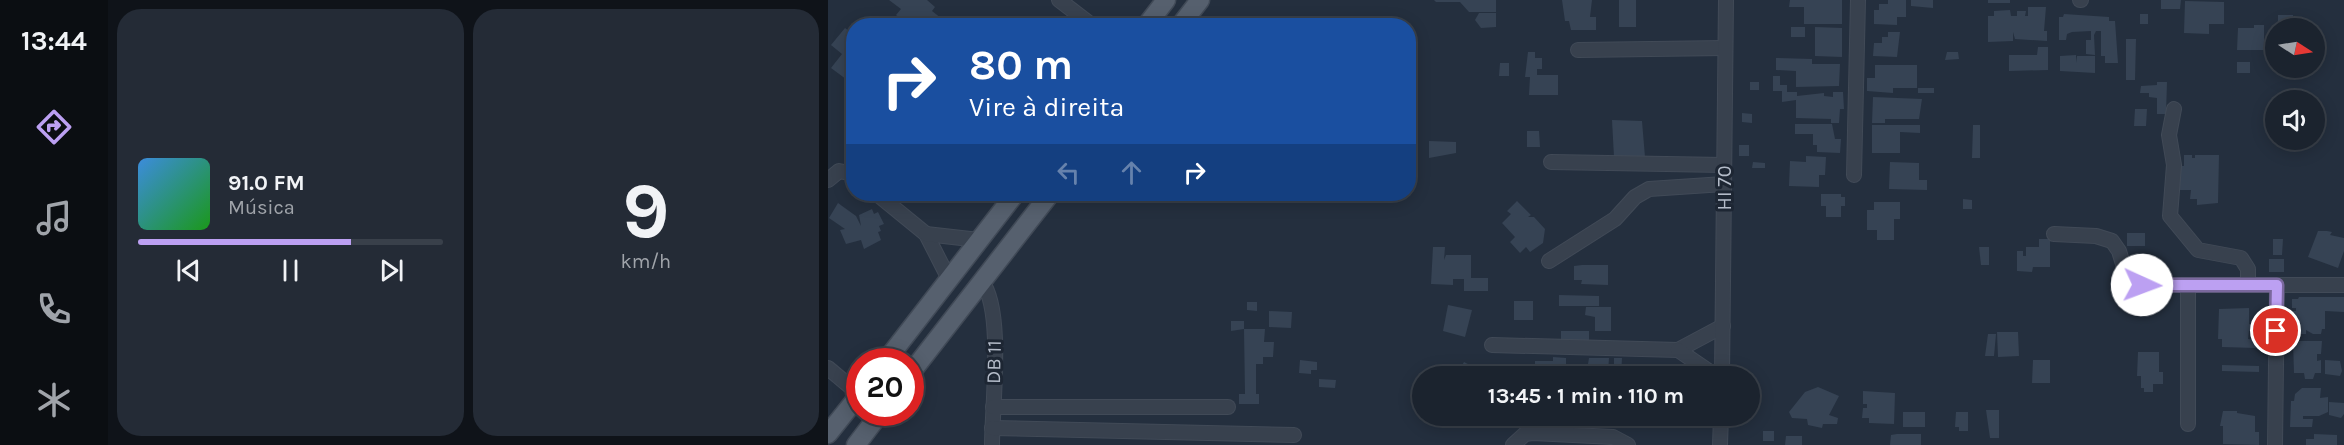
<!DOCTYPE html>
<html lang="pt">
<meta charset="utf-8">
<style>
:root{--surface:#1b232e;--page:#242b36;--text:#f1f3f6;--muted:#a0a4aa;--line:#39404a;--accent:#bca0f2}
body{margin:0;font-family:Karla,sans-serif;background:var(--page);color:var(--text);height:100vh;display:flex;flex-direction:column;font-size:22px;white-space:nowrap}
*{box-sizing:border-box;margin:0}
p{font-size:20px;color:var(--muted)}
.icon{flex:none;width:33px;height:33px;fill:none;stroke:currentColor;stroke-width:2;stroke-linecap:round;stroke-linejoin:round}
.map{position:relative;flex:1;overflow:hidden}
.drawer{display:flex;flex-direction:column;gap:9px;padding:9px;background:#0f1319;width:720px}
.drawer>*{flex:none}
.top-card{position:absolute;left:18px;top:18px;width:570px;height:183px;border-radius:24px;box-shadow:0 3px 15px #0003,0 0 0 2px var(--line);background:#1a4fa0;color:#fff;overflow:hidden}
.needle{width:39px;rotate:102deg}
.controls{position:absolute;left:1437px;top:18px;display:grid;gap:12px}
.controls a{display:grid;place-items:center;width:60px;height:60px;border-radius:50%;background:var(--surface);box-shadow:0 3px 15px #0003,0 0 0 2px var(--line);font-size:30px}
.speed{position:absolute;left:18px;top:348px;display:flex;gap:12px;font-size:30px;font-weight:700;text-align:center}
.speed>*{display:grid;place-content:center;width:78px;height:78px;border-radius:50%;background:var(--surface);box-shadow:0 3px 15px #0003,0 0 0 2px var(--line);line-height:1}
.speed .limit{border:9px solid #d22;background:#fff;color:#111}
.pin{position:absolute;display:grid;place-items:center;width:51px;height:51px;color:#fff;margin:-26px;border:3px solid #fff;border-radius:50%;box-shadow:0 2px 6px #0007}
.me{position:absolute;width:66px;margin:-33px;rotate:92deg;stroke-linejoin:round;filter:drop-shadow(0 0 4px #0008)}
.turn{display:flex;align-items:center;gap:21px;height:126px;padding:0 24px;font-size:27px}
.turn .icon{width:78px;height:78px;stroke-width:2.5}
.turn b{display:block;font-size:42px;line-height:51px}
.lanes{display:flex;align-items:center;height:57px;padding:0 24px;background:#0003;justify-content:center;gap:30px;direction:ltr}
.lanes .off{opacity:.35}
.drawer .card{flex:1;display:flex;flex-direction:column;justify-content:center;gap:9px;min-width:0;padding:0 21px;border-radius:24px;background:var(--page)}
.drawer .dial{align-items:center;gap:0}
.dial b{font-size:78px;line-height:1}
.song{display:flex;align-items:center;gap:18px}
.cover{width:72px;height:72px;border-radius:9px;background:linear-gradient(135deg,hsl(210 70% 55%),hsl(120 70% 35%))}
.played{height:6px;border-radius:3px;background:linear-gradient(90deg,var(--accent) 70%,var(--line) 70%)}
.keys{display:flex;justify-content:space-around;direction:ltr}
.drawer .tiles{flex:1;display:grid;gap:9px;grid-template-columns:repeat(2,1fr)}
.trip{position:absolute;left:584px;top:366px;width:348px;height:60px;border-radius:30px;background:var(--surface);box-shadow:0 3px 15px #0003,0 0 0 2px var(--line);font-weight:700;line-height:60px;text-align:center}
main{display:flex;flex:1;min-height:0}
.tabs{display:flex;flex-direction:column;width:108px;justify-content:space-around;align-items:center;background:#0b0e12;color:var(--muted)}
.tabs .icon{width:42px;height:42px}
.tabs .selected{color:var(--accent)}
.tabs b{font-size:27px;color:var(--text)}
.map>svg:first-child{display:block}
.building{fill:#364354}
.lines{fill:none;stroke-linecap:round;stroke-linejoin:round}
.minor-casing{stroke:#414a57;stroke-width:16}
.major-casing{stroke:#414a57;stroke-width:21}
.minor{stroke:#38414e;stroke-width:14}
.major{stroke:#56606e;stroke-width:18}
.route-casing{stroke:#7a689d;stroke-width:15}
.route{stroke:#bca0f2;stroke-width:10}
.labels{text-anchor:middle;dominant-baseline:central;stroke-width:6;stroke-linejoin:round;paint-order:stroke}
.street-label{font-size:20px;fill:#b4bcc9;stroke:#1d2633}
</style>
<main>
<nav class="tabs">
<b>13:44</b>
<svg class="icon selected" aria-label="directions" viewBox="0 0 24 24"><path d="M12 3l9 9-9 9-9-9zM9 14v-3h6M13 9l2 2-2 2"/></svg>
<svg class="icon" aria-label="music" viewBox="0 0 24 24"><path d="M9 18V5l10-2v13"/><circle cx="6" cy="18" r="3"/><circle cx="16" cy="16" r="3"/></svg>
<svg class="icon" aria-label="phone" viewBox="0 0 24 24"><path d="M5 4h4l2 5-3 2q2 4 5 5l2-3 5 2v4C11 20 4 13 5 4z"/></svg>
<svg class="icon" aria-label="climate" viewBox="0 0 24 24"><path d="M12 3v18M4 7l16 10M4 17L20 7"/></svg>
</nav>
<section class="drawer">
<div class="tiles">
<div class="card">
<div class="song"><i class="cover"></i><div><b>91.0 FM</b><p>Música</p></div></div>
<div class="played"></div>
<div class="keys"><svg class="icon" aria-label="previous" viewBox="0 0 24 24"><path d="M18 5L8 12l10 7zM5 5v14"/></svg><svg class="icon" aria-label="pause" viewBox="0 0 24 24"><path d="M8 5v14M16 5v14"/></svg><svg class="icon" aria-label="next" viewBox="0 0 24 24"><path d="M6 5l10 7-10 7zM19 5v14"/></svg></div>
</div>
<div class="card dial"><b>9</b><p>km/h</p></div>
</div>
</section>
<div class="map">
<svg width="1516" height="445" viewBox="0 0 1516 445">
<rect width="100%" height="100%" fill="#242f3e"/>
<g class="building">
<polygon points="61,0 99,0 107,7 104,11 123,26 103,26 97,20 93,26 81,26 68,15 73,9"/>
<polygon points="606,0 668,0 668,12 641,12 632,2 608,2"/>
<polygon points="734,0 764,0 762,17 768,17 768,30 743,30 741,21 737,21"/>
<rect x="791" y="0" width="17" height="27"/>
<polygon points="962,0 1014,0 1014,24 976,24 976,7 961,7"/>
<polygon points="1060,0 1078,0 1078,17 1069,17 1069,25 1046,24 1046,10 1051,10 1051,4 1060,4"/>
<polygon points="1083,0 1105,0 1105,8 1083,6"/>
<rect x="1160" y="0" width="22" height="3"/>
<polygon points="1333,0 1353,0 1352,9 1333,9"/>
<polygon points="1357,1 1396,2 1396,24 1381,24 1381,34 1356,33"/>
<polygon points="1200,7 1218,7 1216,31 1219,31 1219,41 1187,39 1185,32 1185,41 1160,42 1160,16 1166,16 1166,11 1182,10 1183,16 1189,16 1189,11 1198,11 1197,16 1200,16"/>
<polygon points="651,13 668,13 668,27 653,28 647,20"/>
<polygon points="1236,14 1281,17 1281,21 1287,21 1290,63 1277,63 1277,56 1273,56 1273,31 1268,31 1266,35 1267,55 1258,54 1258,40 1263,40 1263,31 1244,32 1239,34 1238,40 1231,40 1231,17 1235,17"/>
<rect x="1312" y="14" width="8" height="10"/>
<polygon points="1450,15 1465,15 1465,20 1472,20 1471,28 1450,28"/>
<polygon points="1426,25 1436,25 1436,50 1409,50 1410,28 1426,28"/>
<rect x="963" y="27" width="14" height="10"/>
<polygon points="987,27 1014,28 1014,57 987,56"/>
<polygon points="17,28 26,35 26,40 17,51 26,57 26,85 3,68 14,54 3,45"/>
<polygon points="1060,32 1072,32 1069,57 1045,56 1046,43 1054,43 1054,37 1060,37"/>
<polygon points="1298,39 1308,39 1307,80 1298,80"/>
<polygon points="1210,47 1220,47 1220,70 1181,71 1181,55 1209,55"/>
<polygon points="700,52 707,52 707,58 714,58 714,69 709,69 709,75 730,75 730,95 701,95 702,77 697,77"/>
<polygon points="1119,52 1130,52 1131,59 1117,60"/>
<polygon points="1248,55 1248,63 1249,56 1267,56 1267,73 1232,71 1232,56"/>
<polygon points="948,58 984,59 984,64 1012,64 1011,86 968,87 968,71 948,70"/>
<rect x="1409" y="62" width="13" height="11"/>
<polygon points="672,63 681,63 681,76 671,76"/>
<polygon points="1047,65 1089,65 1089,88 1065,88 1065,93 1039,91 1039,78 1047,78"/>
<polygon points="945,76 952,76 952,85 959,85 959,92 969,92 969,96 996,93 996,96 1005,97 1005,92 1015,92 1016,109 1012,109 1011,123 1003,123 1003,119 968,118 968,100 954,102 954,91 945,91"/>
<rect x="922" y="82" width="9" height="8"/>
<polygon points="1329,82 1339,82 1338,114 1329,114 1329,98 1321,97 1321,93 1312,93 1313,86 1329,85"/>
<rect x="1090" y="88" width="16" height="5"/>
<polygon points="1045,97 1094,99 1091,119 1057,119 1057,123 1044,123"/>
<polygon points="1307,109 1319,109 1318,126 1306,126"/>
<polygon points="914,113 924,114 924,123 914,122"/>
<polygon points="784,120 814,121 817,157 786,157"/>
<polygon points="967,124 1004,124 1007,139 1013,139 1012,153 989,152 989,145 985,145 985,134 967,134"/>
<polygon points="1044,125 1092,125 1092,133 1072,132 1072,153 1044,153"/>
<polygon points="1145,125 1152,125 1152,158 1144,158"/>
<polygon points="699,131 711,131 712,147 699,147"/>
<polygon points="601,141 628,142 628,153 601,158"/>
<rect x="911" y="145" width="10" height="11"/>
<polygon points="1356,155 1364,155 1364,158 1367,158 1367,155 1391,155 1390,203 1369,205 1369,199 1362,199 1363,190 1348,190 1348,161 1353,161 1353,166 1356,166"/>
<polygon points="978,156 998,157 997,175 991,175 991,187 961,186 962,161 978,162"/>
<polygon points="925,162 937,163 937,168 924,168"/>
<polygon points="1062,162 1091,163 1091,180 1099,180 1099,190 1061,189"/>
<polygon points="993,194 1013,194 1013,197 1017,197 1017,206 1013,206 1013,217 998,217 998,206 993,206"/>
<polygon points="1135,199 1144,200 1144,209 1135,209"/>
<polygon points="689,201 703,215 700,217 706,217 717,229 715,243 702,252 698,247 692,253 682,242 687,237 674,223 683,214 679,211"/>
<polygon points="1046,202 1072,202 1072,219 1066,219 1066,240 1049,240 1049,230 1039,230 1039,210 1046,210"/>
<polygon points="10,203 28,216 33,226 31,215 44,209 46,214 50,212 56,224 51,226 53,231 50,232 53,240 36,249 33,240 18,244 12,230 17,229 1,218"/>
<polygon points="1490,231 1499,231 1504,232 1502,235 1516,238 1516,251 1510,268 1480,257"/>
<rect x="1299" y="233" width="18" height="13"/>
<polygon points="1211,239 1222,239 1222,267 1205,267 1204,272 1189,271 1189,251 1195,251 1195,256 1198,256 1198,247 1211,247"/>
<polygon points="1445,239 1455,239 1454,255 1445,255"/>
<polygon points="605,247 617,247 616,260 618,255 643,255 643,278 660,278 660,291 636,291 636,279 625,279 625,285 603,284"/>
<polygon points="1151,247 1161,247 1161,265 1153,265"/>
<rect x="1441" y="259" width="15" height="13"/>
<polygon points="754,265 780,265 780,285 753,284 754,280 746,280 746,266"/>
<polygon points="731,295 771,296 771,306 731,306"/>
<polygon points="1471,297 1516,297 1516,312 1497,311 1497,329 1494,329 1493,334 1485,334 1478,330 1478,334 1468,334 1468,328 1462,328 1462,311 1468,311 1468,308 1464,308 1464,299 1470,299"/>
<rect x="686" y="301" width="19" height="19"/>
<polygon points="419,302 429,302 429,311 419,310"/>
<polygon points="620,305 644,310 637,337 615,331"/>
<polygon points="758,307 783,307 783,331 767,331 767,317 757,315"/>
<polygon points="1421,308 1421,324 1429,327 1429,330 1421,331 1420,339 1428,340 1428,348 1394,347 1394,339 1390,339 1391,309"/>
<polygon points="441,311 464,312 463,328 441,327"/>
<polygon points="403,321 416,321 416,329 437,329 436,342 446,342 445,357 435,357 435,364 428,364 428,394 431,394 431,404 411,404 411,394 417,394 416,329 403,331"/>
<polygon points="733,331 761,331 761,341 733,340"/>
<polygon points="1169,332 1190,332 1191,356 1170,357"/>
<polygon points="1160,334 1168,334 1166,356 1157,356"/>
<polygon points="1465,341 1494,341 1493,354 1489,354 1489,361 1493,360 1493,373 1487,373 1485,379 1477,379 1476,373 1466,373"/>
<polygon points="1310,352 1331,352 1331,372 1335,372 1335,384 1325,384 1325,392 1316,392 1316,388 1313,388 1313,376 1309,376"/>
<polygon points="725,357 738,358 738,374 734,374 734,376 707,376 707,361 725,361"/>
<polygon points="761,358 781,358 780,373 786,373 786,358 794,358 793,376 758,376"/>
<polygon points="472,360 489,362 489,370 483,370 483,374 471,373"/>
<polygon points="1205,360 1222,360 1222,383 1204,383"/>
<polygon points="1497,360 1512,361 1514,371 1512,376 1497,374"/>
<polygon points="636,362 655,372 653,376 628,376"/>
<polygon points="1394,365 1431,366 1431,372 1394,371"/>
<polygon points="491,379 508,380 507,388 491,387"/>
<polygon points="990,387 1011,396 1001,415 1010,418 1009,424 995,424 994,428 980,425 979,419 964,418 961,412 977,392"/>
<polygon points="1493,388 1492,398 1500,397 1500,412 1491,416 1475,416 1475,419 1485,419 1484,427 1462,427 1463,401 1466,401 1467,394 1474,388"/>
<polygon points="1035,391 1067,393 1066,424 1041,423 1041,418 1034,418 1035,408 1039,408 1039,404 1035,404"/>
<polygon points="1501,402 1516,403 1516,414 1513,418 1501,415"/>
<polygon points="1158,410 1171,410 1171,438 1162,438"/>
<polygon points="1395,411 1409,411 1409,413 1427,416 1427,432 1431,432 1431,445 1395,444 1395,426 1392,426"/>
<rect x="1075" y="412" width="22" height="15"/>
<polygon points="1128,412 1140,412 1140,431 1131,431 1131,427 1127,427"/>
<rect x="935" y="431" width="11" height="10"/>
<polygon points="1069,434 1093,434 1093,445 1062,445 1063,435"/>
<polygon points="1486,434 1509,435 1509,445 1478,445 1478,439 1486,439"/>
<polygon points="958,436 974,436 974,445 957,445"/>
</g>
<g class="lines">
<g class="minor-casing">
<g id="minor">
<polyline points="231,0 265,26"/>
<polyline points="1252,0 1253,0"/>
<polyline points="750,50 897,48"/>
<polyline points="1346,109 1341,135 1346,165 1342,216 1370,250 1413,258 1420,269 1420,285"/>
<polyline points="723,162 895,165"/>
<polyline points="1026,175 1030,0"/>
<polyline points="0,180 11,171 26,174"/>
<polyline points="49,194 98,234 121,279"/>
<polyline points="98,234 151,240"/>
<polyline points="1226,234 1268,236 1284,241 1291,251 1298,274 1314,285 1516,285"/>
<polyline points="721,261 787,219 807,197 821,189 896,184"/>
<path d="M154 282C176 310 164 407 164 445"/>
<polyline points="664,345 850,350 895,326"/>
<polyline points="850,350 888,376"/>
<polyline points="0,368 31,394"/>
<polyline points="894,376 898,0"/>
<polyline points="165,407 400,407"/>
<polyline points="1360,424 1360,286"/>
<polyline points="164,428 466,435"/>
<polyline points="685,445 697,434 705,433 785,437 800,445"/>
<polyline points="892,445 893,416"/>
<polyline points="1447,445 1449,285"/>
</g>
</g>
<g class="major-casing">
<g id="major">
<polyline points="318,26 338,0"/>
<polyline points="352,26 372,0"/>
<polyline points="57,362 187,194"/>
<polyline points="82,374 222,194"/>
<polyline points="0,434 32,394"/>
<polyline points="28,445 53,412"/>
</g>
</g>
<use href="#minor" class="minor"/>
<use href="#major" class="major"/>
</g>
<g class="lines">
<g class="route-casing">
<polyline id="route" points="1314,285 1449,285 1448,331"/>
</g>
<use href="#route" class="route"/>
</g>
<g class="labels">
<g class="street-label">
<text transform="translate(896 188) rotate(-90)">HI 70</text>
<text transform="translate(166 362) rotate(-89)">DB 11</text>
</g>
</g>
</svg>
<div class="controls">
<a><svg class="needle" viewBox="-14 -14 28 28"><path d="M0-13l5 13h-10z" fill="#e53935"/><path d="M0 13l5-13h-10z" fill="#a0a4aa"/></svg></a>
<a><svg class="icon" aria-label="sound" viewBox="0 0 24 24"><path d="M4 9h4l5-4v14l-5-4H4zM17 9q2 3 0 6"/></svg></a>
</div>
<div class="speed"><div class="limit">20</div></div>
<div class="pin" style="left:1448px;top:331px;background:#d93025"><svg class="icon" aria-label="arrive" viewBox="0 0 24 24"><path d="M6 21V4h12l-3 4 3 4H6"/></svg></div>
<svg class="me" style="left:1314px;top:285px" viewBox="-20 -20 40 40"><circle r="19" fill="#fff"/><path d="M0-13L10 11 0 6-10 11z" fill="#bca0f2"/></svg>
<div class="trip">13:45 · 1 min · 110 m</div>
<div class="top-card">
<div class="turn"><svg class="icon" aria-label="right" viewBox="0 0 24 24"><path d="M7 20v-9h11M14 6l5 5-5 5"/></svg><div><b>80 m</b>Vire à direita</div></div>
<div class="lanes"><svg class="icon off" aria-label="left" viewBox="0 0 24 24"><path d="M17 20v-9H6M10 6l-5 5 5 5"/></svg><svg class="icon off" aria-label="ahead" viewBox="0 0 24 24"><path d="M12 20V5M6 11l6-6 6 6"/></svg><svg class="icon" aria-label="right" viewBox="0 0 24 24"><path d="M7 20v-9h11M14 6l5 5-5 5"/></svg></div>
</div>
</div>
</main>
